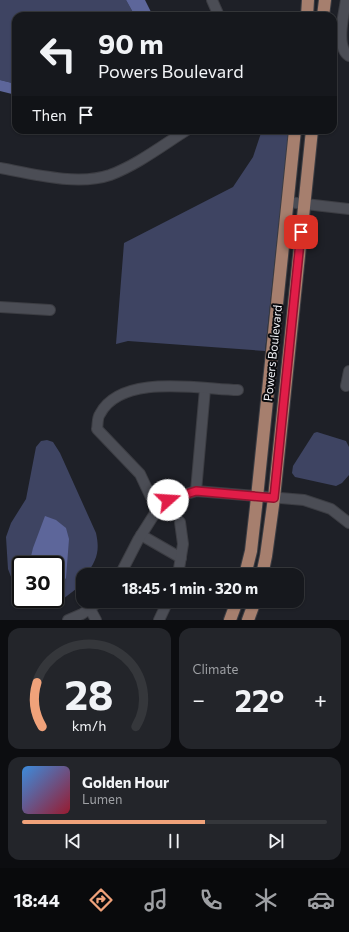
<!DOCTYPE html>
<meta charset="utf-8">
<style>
:root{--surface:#16181d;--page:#23252a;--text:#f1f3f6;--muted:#9ea0a4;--line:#35373b;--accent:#f0a27a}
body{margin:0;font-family:Commissioner,sans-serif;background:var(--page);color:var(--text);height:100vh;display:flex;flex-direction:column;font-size:15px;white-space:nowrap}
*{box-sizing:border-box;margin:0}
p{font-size:13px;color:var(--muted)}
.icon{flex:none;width:22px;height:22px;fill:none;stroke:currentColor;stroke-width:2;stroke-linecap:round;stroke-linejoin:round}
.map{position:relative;height:620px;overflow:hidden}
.side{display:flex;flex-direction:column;gap:8px;padding:8px;background:#0c0d10;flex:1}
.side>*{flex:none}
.guide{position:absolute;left:12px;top:12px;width:325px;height:122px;border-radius:12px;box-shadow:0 1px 3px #0004,0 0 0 1px var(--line);background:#16181d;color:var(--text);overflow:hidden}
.speed{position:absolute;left:12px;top:556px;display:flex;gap:8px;font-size:20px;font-weight:700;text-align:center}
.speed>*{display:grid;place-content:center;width:52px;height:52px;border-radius:50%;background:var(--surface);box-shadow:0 1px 3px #0004,0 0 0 1px var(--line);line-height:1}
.speed .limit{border:2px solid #111;border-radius:6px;background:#fff;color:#111}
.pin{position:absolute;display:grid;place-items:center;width:34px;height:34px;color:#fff;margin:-17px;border-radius:8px;box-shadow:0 2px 6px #0006}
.me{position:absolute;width:44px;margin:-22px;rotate:71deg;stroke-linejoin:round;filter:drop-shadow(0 0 3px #0008)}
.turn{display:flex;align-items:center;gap:14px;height:84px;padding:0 20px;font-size:18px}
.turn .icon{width:52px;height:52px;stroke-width:2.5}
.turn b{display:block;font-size:28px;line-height:34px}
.then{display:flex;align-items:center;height:38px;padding:0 20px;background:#0003;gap:8px;font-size:15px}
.big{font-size:30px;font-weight:700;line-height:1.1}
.side .tile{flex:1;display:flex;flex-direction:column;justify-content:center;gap:6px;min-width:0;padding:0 14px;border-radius:12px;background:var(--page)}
.side .dial{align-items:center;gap:0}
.dial svg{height:104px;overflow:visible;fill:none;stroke:var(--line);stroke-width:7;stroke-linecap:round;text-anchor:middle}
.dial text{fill:var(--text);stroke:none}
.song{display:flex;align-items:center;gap:12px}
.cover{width:48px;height:48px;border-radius:6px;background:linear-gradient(135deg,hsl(210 70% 55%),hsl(350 70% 35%))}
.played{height:4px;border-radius:2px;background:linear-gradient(90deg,var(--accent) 60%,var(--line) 60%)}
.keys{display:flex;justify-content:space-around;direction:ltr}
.heat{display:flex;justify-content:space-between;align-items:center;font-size:22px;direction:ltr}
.side .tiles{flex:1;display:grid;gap:8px;grid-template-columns:1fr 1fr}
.tile:last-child{grid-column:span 2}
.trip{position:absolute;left:76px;top:568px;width:228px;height:40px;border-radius:12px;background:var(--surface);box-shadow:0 1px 3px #0004,0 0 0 1px var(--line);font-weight:700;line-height:40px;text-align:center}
.menu{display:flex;height:64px;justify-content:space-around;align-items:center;background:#090a0c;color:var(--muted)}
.menu .icon{width:28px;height:28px}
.menu .selected{color:var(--accent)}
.menu b{font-size:18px;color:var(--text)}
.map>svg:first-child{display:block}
.green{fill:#3e4462;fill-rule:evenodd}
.water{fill:#5d669a}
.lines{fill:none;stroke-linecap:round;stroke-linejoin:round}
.minor-casing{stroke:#3c3d43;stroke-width:12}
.major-casing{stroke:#3c3d43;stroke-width:14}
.minor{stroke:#4b4d55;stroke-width:10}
.major{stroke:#a67f6e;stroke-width:12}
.route-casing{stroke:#92132f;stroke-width:10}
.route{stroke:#e11d48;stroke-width:7}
.labels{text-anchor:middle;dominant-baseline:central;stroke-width:4;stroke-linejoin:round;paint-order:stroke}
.street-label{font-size:12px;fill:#f3f4f9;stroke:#090a0d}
</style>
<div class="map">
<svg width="349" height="620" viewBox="0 0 349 620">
<rect width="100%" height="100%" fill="#1e2027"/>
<g class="green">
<polygon points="0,0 126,0 135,16 16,16 16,84 0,80"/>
<polygon points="262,130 289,130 265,351 128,341 116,344 124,243 233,187 253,157"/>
<polygon points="317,432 346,441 349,447 349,475 342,483 336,486 295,477 292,473 293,466 314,433"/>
<path d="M47 440 53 442 60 453 96 533C100 551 97 560 86 575H83V579L76 589 63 599 53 604 39 608 28 607 22 603 18 595 8 569 6 537 11 523 26 499 36 447 41 441ZM21 565H55V599H21Z"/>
</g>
<g class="water">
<polygon points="126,0 145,0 153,16 135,16"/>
<polygon points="0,80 16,84 16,95 0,91"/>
<polygon points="45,516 56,520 66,528 69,539 66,578 55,591 55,565 29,565 33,548"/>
</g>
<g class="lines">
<g class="minor-casing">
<g id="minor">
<polyline points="212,0 219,16"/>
<path d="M346 0C344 14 335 47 349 56"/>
<path d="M0 168C32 174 78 186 110 175 137 165 163 145 187 130"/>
<polyline points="288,202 349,209"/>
<polyline points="0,307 50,310"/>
<polyline points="346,386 349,371"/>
<polyline points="196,491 205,389"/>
<path d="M157 510 140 474 97 429C98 424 97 418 100 414 121 373 200 389 238 390"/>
<polyline points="141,535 181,558"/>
<polyline points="120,575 138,540 157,510 168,500 196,491 304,500 331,509 349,523"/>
<polyline points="178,575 183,544 180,522"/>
<polyline points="90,609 96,620"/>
<polyline points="68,620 82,614 100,601"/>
<polyline points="159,620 168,601"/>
</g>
</g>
<g class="major-casing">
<g id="major">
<polyline points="307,16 308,0"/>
<polyline points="323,16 325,0"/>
<polyline points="245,575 251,551 256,507 295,130"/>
<polyline points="262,575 266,556 274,498 312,130"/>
<polyline points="230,620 237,601"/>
<polyline points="248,620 255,601"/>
</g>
</g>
<use href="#minor" class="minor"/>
<use href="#major" class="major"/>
</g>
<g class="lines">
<g class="route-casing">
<polyline id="route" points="168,500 196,491 274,498 301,232"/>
</g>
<use href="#route" class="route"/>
</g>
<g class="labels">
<g class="street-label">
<text transform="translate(272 353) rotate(-84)">Powers Boulevard</text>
</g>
</g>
</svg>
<div class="speed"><div class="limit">30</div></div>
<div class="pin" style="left:301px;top:232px;background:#d93025"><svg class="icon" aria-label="arrive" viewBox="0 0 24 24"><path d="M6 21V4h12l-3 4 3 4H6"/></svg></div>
<svg class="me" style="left:168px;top:500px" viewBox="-20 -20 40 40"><circle r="19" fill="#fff"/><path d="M0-13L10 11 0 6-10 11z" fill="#e11d48"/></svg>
<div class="trip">18:45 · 1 min · 320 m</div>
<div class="guide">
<div class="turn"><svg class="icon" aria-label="left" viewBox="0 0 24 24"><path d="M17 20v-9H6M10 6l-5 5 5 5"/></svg><div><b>90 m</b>Powers Boulevard</div></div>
<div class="then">Then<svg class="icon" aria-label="arrive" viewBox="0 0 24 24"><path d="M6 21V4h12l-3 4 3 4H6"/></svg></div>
</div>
</div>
<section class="side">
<div class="tiles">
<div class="tile dial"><svg viewBox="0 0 100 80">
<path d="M14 69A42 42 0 1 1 86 69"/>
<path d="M14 69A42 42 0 0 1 10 35" stroke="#f0a27a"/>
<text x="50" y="56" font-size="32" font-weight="700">28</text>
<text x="50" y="72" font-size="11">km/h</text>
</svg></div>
<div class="tile"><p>Climate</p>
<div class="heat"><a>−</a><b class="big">22°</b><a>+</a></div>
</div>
<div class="tile">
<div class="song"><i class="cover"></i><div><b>Golden Hour</b><p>Lumen</p></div></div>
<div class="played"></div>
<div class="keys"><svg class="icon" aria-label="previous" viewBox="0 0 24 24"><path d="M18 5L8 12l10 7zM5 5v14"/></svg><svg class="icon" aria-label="pause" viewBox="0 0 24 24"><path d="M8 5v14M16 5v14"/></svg><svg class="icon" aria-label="next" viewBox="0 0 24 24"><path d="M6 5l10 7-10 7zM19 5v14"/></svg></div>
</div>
</div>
</section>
<nav class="menu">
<b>18:44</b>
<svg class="icon selected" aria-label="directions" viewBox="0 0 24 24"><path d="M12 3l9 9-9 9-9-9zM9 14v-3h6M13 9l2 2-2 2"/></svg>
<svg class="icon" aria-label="music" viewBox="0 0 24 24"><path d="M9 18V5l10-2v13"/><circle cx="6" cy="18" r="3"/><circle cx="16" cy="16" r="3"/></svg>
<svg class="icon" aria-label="phone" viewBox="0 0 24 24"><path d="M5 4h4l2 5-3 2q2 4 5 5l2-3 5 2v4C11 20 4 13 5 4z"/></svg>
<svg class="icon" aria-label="climate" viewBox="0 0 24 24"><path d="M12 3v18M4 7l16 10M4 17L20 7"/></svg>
<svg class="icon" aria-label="car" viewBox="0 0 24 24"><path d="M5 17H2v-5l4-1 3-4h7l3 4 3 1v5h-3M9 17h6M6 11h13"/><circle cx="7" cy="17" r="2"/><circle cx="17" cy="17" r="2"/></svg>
</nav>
